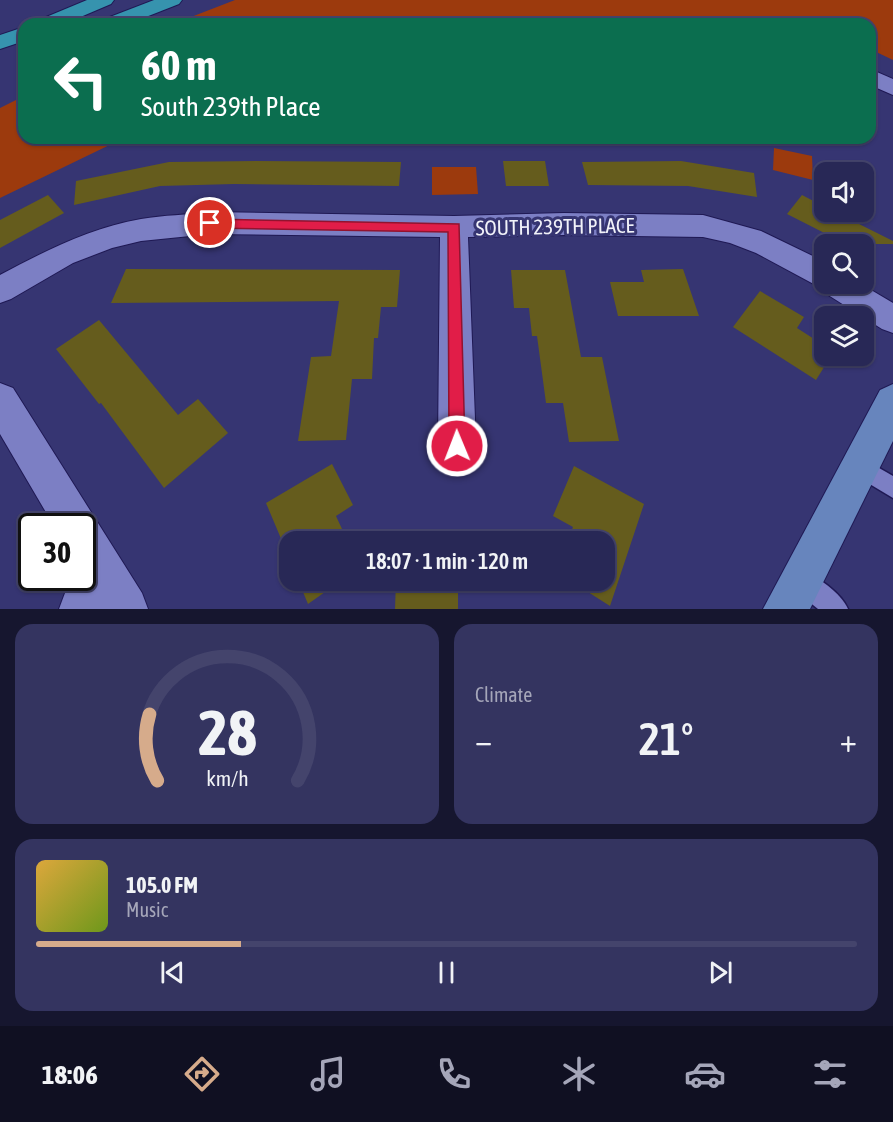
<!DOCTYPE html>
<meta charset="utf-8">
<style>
:root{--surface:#282856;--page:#343460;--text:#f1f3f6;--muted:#a5a6b9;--line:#44446c;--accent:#d6ab8b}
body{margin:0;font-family:"Asap Condensed",sans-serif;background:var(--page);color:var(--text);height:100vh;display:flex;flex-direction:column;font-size:22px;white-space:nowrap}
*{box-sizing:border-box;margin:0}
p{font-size:20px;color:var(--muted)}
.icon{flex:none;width:33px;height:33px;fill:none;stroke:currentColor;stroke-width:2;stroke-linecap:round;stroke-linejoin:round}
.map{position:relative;height:609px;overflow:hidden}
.sheet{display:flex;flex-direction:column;gap:15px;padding:15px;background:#16162f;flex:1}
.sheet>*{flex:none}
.top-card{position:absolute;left:18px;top:18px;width:858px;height:126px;border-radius:18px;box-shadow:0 2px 4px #0004,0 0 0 2px var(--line);background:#0b6e4f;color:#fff;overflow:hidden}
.fabs{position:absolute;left:814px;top:162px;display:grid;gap:12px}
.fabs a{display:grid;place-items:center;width:60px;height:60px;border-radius:12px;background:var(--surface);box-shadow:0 2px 4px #0004,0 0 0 2px var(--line);font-size:30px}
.speed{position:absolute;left:18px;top:513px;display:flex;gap:12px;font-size:30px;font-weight:700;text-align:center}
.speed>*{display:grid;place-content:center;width:78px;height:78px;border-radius:50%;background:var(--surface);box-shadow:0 2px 4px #0004,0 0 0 2px var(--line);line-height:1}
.speed .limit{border:3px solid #111;border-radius:9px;background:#fff;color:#111}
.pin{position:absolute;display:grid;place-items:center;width:51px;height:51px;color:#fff;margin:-26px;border:3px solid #fff;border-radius:50%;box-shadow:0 2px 6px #0007}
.me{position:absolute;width:66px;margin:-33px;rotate:359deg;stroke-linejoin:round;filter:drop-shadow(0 0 4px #0008)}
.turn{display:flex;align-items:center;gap:21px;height:126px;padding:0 24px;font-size:27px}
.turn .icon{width:78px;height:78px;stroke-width:2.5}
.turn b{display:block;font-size:42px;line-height:51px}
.big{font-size:45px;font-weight:600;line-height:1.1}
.sheet .widget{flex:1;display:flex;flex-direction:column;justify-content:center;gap:9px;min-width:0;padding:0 21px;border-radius:18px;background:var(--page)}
.sheet .dial{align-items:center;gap:0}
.dial svg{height:156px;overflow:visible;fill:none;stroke:var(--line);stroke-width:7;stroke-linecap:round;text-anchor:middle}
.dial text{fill:var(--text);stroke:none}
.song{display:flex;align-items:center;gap:18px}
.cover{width:72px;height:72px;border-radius:9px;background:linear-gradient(135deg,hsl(40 70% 55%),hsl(80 70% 35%))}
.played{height:6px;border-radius:3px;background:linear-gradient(90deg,var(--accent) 25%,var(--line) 25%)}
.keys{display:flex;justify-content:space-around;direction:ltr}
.heat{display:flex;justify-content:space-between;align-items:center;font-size:33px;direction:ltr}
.sheet .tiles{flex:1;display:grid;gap:15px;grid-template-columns:1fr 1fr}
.widget:last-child{grid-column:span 2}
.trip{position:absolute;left:279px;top:531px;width:336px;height:60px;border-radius:18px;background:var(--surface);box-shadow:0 2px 4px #0004,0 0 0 2px var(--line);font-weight:600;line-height:60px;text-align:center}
.menu{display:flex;height:96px;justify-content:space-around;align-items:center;background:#101022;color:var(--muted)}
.menu .icon{width:42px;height:42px}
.menu .active{color:var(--accent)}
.menu b{font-size:27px;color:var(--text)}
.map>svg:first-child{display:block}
.green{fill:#9c3a0d}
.building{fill:#655c1d}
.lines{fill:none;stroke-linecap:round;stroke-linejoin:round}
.service-casing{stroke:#1f1954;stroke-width:3}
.minor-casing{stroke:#1f1954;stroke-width:2}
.secondary-casing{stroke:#1f1954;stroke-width:2}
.motorway-casing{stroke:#1f1954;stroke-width:2}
.service{fill:#7c7fc4;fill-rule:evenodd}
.minor{fill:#7c7fc4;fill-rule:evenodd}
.secondary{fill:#6785bd;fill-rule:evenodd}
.motorway{fill:#3693ae;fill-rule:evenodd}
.route{fill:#e11d48;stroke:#92132f;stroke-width:1.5}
.labels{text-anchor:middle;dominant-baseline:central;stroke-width:6;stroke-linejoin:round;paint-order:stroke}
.street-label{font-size:21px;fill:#f1f2f9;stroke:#363572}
</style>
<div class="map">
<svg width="893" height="609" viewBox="0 0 893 609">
<rect width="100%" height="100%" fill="#363572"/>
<g class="green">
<polygon points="235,0 893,0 893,60 870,49 870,24 469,21 173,24"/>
<polygon points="24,96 24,138 124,138 0,198 0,108"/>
<polygon points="774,148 812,156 813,180 773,170"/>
<polygon points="432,167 476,167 478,194 432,195"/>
</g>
<g class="building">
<polygon points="256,161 401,162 399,186 234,184 160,186 74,205 76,181 169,162"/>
<polygon points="503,161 545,161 549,186 506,186"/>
<polygon points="681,161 754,173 757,197 688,186 588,185 582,162"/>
<polygon points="48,195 64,213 0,248 0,220"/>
<polygon points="802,195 825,207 825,212 835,212 893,241 893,244 846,244 787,214"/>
<polygon points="126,269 400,270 397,307 381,307 378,338 374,338 372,379 352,379 346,440 298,441 311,357 331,356 339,301 111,303"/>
<polygon points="683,269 699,316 618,316 610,282 644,282 641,270"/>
<polygon points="511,270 565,270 581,357 602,357 619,441 569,442 563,403 546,403 537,336 532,336 529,308 514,308"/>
<polygon points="760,291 804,317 797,328 825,346 825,356 831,356 816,380 733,327"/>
<polygon points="99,320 178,415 198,399 228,433 164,488 101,403 99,404 56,349"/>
<polygon points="332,464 353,505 336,516 348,542 290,542 290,560 266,503"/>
<polygon points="574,466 644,504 610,606 569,580 604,580 604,542 567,542 573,527 553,516"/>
<polygon points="298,580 342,580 308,604"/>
<polygon points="396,580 458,580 458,609 395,609"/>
</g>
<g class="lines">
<g class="service-casing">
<g id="service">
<polygon points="860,457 893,476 893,498 853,474 850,467 853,460"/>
<path d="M801 570C817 576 841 593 848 609H818L793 589 790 581 793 573Z"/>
</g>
</g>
<g class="minor-casing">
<g id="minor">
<polygon points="870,69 893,79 893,95 870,85"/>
<path d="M210 212 454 216 564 213 703 215 761 231 821 260 825 262V284H861L893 303V333L882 329 825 293 823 289 756 253 730 243 703 237 564 235 468 237 476 445 470 458 457 464 444 458 438 445 440 237 210 234 141 241 112 248 73 263 11 299 0 303V275C45 251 90 228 141 219 164 215 187 215 210 212Z"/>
<polygon points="0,383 13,388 142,593 148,609 59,609 65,593 83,578 82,526 54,526 0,434"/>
</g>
</g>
<g class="secondary-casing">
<polygon id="secondary" points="893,384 893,441 810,609 763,609 880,390"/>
</g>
<g class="motorway-casing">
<g id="motorway">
<polygon points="87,0 114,0 111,4 64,24 36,24 39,20"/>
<polygon points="154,0 182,0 179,4 128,24 99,24 102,20"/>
<polygon points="24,27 24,41 0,49 0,35"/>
</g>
</g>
<use href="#service" class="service"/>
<use href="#minor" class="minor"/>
<use href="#secondary" class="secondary"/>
<use href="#motorway" class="motorway"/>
</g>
<polygon class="route" points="210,219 459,224 465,446 462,451 457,454 451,451 449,446 448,232 210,228 204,223"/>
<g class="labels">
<g class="street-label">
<text transform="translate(555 226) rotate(-1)">SOUTH 239TH PLACE</text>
</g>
</g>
</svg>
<div class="fabs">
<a><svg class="icon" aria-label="sound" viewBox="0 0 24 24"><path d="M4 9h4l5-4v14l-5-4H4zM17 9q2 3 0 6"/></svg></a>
<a><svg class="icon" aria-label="search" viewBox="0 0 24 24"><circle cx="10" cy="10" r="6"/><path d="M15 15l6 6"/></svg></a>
<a><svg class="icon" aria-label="layers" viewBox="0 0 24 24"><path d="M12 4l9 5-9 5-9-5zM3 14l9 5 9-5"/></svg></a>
</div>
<div class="speed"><div class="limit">30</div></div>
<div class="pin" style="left:210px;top:223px;background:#d93025"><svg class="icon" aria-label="arrive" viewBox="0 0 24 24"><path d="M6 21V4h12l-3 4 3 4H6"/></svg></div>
<svg class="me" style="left:457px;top:446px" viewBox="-20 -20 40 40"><circle r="17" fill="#e11d48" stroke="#fff" stroke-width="3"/><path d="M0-11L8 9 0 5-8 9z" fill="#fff"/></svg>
<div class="trip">18:07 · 1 min · 120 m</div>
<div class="top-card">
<div class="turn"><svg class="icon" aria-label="left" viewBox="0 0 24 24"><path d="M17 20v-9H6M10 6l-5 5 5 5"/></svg><div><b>60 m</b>South 239th Place</div></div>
</div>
</div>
<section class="sheet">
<div class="tiles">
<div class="widget dial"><svg viewBox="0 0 100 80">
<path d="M14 69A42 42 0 1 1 86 69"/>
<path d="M14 69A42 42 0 0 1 10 35" stroke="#d6ab8b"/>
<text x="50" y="56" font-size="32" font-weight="700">28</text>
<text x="50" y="72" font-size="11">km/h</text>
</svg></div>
<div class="widget"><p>Climate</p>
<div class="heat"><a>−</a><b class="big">21°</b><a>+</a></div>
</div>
<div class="widget">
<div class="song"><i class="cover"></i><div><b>105.0 FM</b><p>Music</p></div></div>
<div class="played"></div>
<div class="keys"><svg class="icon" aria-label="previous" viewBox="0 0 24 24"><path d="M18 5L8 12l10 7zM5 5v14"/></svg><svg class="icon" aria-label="pause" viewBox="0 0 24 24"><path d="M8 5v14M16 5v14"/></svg><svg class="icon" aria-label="next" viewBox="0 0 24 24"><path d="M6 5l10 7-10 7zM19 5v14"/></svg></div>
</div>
</div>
</section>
<nav class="menu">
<b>18:06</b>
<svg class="icon active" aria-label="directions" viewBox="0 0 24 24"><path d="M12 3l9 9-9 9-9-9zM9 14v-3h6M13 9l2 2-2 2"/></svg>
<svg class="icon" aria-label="music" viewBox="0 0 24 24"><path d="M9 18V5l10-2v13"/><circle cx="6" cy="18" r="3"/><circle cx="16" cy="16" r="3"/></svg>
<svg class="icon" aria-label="phone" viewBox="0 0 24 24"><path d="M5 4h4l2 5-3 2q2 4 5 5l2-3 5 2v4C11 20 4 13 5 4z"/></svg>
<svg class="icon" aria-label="climate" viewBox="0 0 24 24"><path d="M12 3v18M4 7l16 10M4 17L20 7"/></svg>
<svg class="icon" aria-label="car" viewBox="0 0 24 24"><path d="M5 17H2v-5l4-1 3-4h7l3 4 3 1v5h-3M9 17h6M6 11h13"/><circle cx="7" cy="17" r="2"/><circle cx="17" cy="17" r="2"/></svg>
<svg class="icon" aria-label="filters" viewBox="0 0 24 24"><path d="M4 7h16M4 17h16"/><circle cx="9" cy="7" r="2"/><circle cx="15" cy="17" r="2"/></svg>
</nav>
